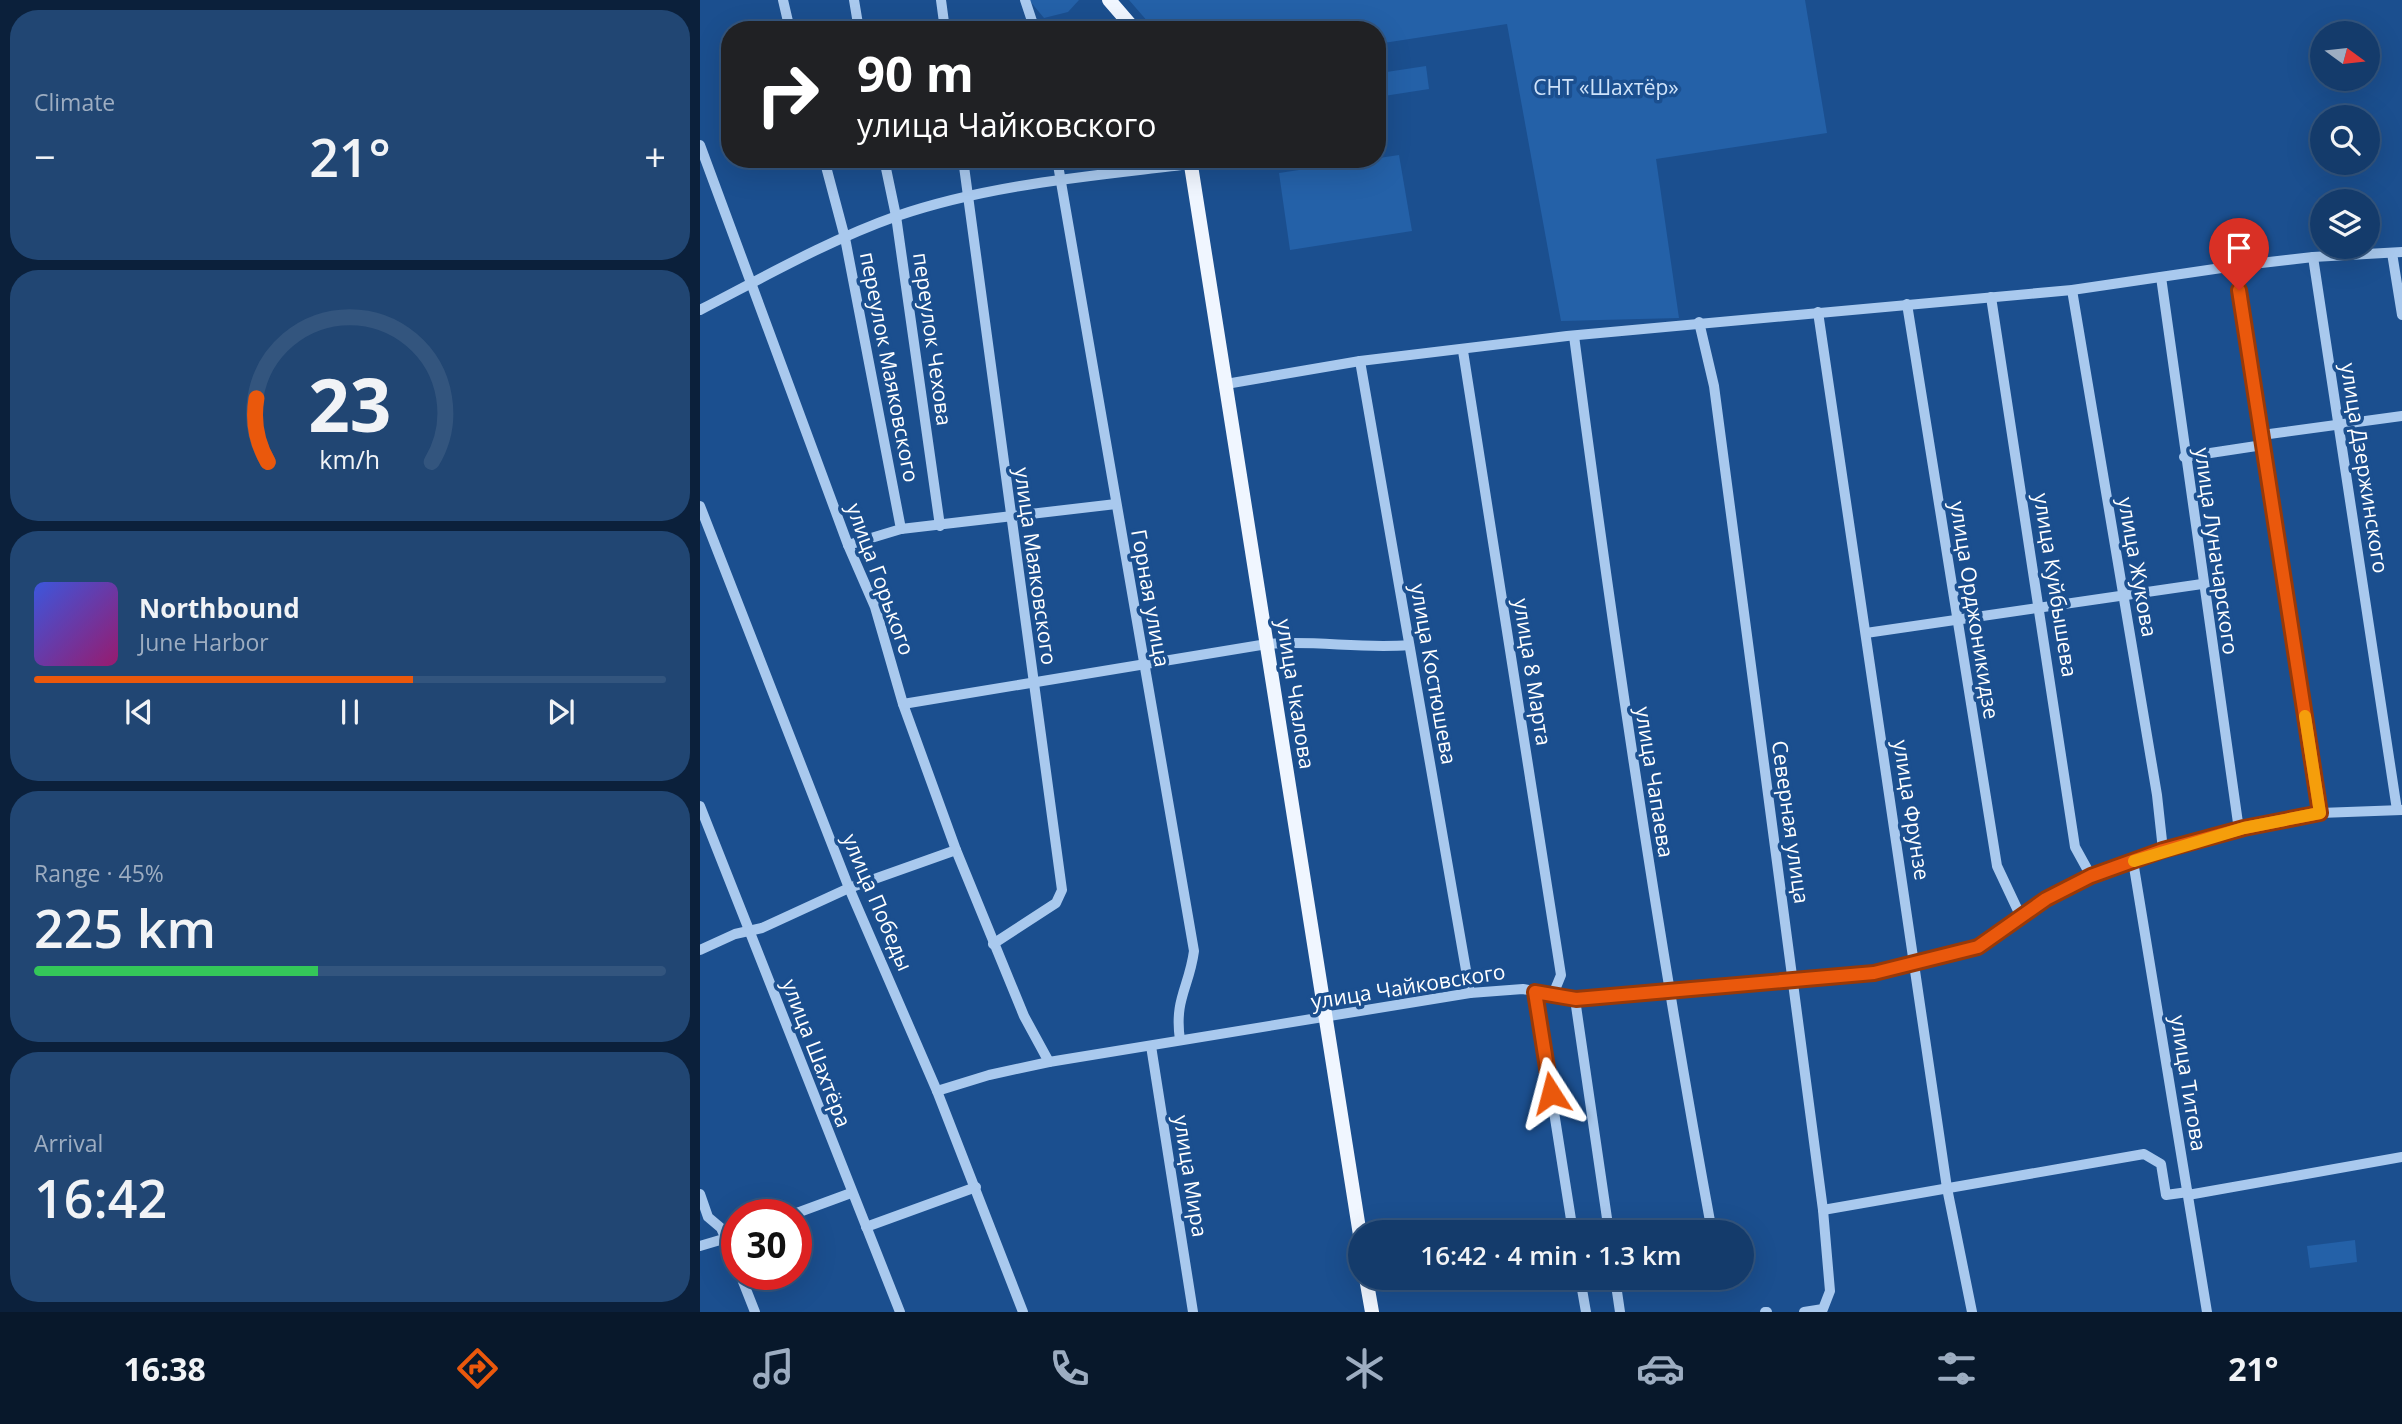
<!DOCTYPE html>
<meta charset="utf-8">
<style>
:root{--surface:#143b6b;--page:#214673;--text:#f1f3f6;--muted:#9dadc1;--line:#33557e;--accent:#ea580c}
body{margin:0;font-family:"Open Sans",sans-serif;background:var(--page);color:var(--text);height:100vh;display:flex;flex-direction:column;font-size:26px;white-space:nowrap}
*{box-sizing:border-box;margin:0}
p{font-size:23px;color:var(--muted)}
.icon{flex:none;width:38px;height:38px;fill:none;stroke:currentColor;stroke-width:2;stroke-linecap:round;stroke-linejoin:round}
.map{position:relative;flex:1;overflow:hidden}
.details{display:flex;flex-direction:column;gap:10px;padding:10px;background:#0b203b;width:700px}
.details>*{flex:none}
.hud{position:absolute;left:21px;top:21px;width:665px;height:147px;border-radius:28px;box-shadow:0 7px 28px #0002,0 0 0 2px var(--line);background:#202124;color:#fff;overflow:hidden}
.needle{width:46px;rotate:105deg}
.tools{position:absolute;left:1610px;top:21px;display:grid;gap:14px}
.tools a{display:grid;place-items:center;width:70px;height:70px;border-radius:50%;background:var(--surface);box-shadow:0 7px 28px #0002,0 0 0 2px var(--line);font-size:35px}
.speed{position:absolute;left:21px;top:1199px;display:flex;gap:14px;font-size:35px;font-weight:700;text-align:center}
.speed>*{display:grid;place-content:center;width:91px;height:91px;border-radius:50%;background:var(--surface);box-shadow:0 7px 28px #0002,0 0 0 2px var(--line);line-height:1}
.speed .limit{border:10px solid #d22;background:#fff;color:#111}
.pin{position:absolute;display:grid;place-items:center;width:60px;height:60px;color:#fff;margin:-72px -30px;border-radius:50% 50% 50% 0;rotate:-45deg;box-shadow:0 0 7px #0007}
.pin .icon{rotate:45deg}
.me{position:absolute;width:77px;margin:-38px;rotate:351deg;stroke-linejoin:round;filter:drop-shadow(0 0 5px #0008)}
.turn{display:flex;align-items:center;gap:24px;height:147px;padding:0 21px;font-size:32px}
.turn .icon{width:91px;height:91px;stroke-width:2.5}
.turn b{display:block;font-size:49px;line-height:60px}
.big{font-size:52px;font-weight:600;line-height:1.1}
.details .card{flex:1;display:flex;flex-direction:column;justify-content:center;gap:10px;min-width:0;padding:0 24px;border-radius:28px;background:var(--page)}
.details .dial{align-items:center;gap:0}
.dial svg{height:182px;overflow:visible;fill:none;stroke:var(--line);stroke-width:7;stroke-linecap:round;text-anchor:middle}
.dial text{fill:var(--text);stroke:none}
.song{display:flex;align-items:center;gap:21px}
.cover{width:84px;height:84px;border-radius:10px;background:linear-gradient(135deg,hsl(230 70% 55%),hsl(320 70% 35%))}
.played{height:7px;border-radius:4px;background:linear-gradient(90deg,var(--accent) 60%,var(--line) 60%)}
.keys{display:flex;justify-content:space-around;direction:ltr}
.heat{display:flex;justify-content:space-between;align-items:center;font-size:38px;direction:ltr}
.charge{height:10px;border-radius:5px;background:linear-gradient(90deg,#34c759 45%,var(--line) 0)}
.trip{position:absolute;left:648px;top:1220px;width:406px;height:70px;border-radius:35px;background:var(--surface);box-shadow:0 7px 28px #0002,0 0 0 2px var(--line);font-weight:600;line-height:70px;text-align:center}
.menu{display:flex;height:112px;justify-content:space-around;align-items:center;background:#08182b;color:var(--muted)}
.menu .icon{width:49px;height:49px}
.menu .selected{color:var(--accent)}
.menu b{font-size:32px;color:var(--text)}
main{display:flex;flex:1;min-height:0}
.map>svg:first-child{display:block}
.green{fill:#2461a8}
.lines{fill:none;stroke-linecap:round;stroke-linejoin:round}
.minor{stroke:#a9c9ee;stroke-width:10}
.major{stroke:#f0f6ff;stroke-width:14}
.route-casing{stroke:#983908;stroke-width:18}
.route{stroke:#ea580c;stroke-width:12}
.slow{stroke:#f59e0b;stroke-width:12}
.labels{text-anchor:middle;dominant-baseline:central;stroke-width:7;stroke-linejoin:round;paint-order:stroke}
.park-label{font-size:21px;fill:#cfe3fa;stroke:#1b4f8f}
.street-label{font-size:21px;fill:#fff;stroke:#1b4f8f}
</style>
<main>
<section class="details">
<div class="card"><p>Climate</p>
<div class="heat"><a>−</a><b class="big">21°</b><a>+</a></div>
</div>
<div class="card dial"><svg viewBox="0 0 100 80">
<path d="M14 69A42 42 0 1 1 86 69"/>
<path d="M14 69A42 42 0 0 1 9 41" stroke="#ea580c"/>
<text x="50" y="56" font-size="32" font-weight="700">23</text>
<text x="50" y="72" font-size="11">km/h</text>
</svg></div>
<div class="card">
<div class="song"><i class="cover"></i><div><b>Northbound</b><p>June Harbor</p></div></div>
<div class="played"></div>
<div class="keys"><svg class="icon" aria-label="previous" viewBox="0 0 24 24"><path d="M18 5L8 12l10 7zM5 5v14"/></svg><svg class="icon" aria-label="pause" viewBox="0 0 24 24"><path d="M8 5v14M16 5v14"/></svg><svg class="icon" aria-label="next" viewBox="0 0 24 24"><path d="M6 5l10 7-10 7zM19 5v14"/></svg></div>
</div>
<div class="card"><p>Range · 45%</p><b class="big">225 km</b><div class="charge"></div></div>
<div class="card"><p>Arrival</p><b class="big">16:42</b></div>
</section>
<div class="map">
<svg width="1702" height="1312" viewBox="0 0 1702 1312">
<rect width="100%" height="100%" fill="#1b4f8f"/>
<g class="green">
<polygon points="329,0 379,0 368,12 344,18"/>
<polygon points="429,0 1105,0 1127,133 956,159 979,318 861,321 807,24 677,44 677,30 455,30"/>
<polygon points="726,66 729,89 684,96 680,73"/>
<polygon points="699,155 712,231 590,250 579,173"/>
<polygon points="1655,1240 1657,1262 1610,1268 1607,1246"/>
</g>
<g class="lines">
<g class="minor">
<polyline points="83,0 90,30"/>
<polyline points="154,0 159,30"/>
<polyline points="241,0 245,30"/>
<polyline points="325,0 335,30"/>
<polyline points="0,145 148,545 175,607 203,704 256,850 324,1016 349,1062"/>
<polyline points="124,159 145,238 201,529 148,545"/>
<polyline points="184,159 196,216 240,526"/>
<polyline points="263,159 362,890 356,903 293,944"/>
<path d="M357 159 494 951C489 988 474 999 480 1040"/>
<polyline points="1692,253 1702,315"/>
<polyline points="1613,257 1697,810"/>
<polyline points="1535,266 1620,813"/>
<polyline points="1461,277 1539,830"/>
<polyline points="1372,290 1457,795 1463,850"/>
<polyline points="1291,297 1375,847 1391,876"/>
<polyline points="1207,304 1297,866 1321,917"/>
<path d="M0 310C64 277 129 240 197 216 290 184 393 176 490 164"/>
<polyline points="1118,312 1247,1188 1272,1312"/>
<polyline points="999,322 1014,386 1123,1210 1130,1291 1123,1309 1104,1312"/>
<path d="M874 336C913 636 957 934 1012 1232"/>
<polyline points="763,351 861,975 852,997"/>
<polyline points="660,361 770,993"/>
<polyline points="526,384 660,361 867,336 1372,290 1535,266 1613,257 1702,252"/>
<polyline points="1562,435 1702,416"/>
<polyline points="1484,457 1563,445"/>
<polyline points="0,506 149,888 237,1091 323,1312"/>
<polyline points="201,529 416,504"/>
<polyline points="1166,633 1502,584"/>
<path d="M203 704 567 644C615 640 661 649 709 645"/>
<polyline points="0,806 200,1312"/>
<polyline points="1433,861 1507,1312"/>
<polyline points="0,950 35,934 62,928 149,888 256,850"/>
<polyline points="835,992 873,1232"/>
<polyline points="875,999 909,1232"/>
<polyline points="451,1046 493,1312"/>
<polyline points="237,1091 289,1075 349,1062 770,993 823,989 875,999 1174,973 1278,947 1346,899 1391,876 1463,850 1544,828 1620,813 1702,810"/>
<polyline points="0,1194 8,1217 21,1228 37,1265"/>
<polyline points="1488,1195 1702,1157"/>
<polyline points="1123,1210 1444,1154 1461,1164 1466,1195 1488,1192"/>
<polyline points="94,1214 151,1193"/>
<polyline points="166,1227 276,1187"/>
<polyline points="0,1246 37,1235"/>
<polyline points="40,1274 55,1312"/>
<polyline points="880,1278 886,1312"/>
<polyline points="915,1278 920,1312"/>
<polyline points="1065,1312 1067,1312"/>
</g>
<g class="major">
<polyline points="409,0 435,30"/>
<polyline points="490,159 660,1235"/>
<polyline points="666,1278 672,1312"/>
</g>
</g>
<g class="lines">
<g class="route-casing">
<polyline id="route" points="851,1093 835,992 876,999 1174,973 1278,947 1346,899 1391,876 1463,850 1544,828 1620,813 1539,290"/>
</g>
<use href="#route" class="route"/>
<polyline class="slow" points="1434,861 1544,828 1620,813 1605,716"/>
</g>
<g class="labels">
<g class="park-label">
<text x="906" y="87">СНТ «Шахтёр»</text>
</g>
<g class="street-label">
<text transform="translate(233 339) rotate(82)">переулок Чехова</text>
<text transform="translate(190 367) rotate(79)">переулок Маяковского</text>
<text transform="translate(1665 468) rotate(81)">улица Дзержинского</text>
<text transform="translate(1517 551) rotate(82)">улица Луначарского</text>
<text transform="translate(336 566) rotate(82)">улица Маяковского</text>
<text transform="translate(1438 567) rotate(80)">улица Жукова</text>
<text transform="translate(181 579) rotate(70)">улица Горького</text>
<text transform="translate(1356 585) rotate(81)">улица Куйбышева</text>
<text transform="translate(451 598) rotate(80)">Горная улица</text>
<text transform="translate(1275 610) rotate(81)">улица Орджоникидзе</text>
<text transform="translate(833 672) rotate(81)">улица 8 Марта</text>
<text transform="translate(734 674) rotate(80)">улица Костюшева</text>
<text transform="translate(596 694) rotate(81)">улица Чкалова</text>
<text transform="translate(955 782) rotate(81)">улица Чапаева</text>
<text transform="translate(1212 810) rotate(81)">улица Фрунзе</text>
<text transform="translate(1091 822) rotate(82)">Северная улица</text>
<text transform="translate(178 902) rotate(67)">улица Победы</text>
<text transform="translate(708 986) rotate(-9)">улица Чайковского</text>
<text transform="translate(117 1053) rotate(69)">улица Шахтёра</text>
<text transform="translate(1489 1083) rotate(81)">улица Титова</text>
<text transform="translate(491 1176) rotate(81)">улица Мира</text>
</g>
</g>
</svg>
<div class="tools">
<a><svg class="needle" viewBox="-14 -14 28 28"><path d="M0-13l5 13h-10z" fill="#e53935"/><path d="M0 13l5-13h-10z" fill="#9dadc1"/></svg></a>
<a><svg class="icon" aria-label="search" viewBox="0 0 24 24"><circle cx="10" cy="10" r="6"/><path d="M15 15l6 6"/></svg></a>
<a><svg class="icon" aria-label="layers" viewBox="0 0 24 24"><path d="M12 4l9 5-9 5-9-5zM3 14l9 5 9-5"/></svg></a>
</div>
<div class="speed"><div class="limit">30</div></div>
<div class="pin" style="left:1539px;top:290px;background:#d93025"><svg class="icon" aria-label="arrive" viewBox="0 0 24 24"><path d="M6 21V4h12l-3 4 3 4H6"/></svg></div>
<svg class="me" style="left:851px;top:1093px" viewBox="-20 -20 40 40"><path d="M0-17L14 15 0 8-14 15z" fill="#ea580c" stroke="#fff" stroke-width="4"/></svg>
<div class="trip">16:42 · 4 min · 1.3 km</div>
<div class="hud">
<div class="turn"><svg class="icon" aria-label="right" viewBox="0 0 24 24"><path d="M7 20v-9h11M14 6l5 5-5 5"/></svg><div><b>90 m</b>улица Чайковского</div></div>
</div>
</div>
</main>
<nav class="menu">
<b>16:38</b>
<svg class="icon selected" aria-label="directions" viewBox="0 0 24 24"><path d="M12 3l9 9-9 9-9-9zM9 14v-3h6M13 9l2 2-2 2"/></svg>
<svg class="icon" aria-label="music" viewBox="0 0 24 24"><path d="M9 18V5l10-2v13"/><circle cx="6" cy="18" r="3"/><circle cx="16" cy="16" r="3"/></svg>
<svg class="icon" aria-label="phone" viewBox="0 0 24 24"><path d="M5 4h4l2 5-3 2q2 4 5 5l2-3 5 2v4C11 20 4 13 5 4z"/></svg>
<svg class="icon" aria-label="climate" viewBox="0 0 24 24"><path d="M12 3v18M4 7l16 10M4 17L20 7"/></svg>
<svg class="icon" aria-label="car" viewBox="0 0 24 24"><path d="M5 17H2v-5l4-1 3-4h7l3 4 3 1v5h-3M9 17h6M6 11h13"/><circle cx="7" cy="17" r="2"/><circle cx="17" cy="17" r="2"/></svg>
<svg class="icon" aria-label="filters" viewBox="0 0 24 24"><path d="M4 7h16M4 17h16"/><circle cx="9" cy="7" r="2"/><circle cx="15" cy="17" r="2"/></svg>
<b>21°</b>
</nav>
